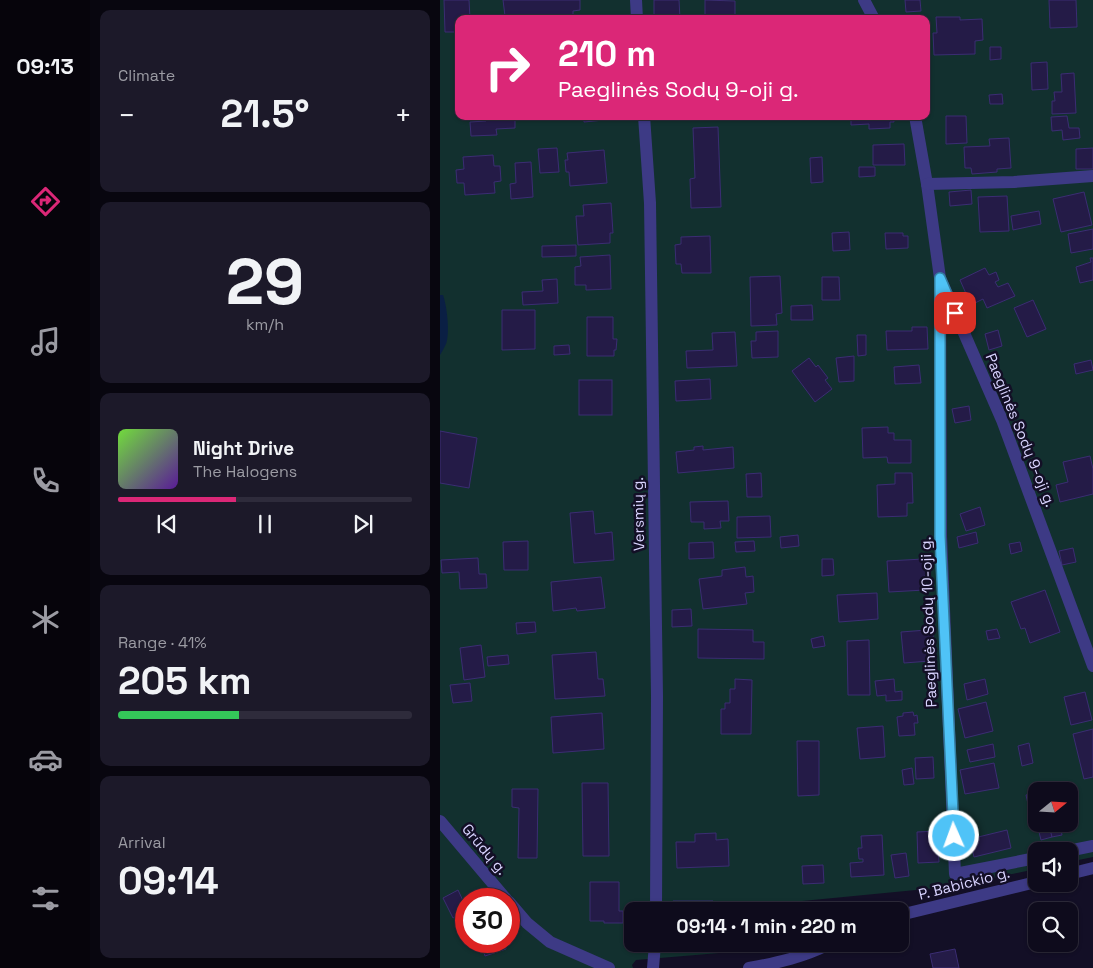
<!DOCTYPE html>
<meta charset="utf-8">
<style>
:root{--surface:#0e0b1c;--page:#1c1929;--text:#f1f3f6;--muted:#9b9ba3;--line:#2e2b3b;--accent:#db2777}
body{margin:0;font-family:"Space Grotesk",sans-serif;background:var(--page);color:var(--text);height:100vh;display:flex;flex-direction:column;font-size:19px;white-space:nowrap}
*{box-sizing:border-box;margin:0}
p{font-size:16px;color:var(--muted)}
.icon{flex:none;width:28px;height:28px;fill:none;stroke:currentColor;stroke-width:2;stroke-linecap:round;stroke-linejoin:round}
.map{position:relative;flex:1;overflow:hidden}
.details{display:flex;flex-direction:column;gap:10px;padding:10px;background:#08060f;width:350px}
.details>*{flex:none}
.banner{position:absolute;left:15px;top:15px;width:475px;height:105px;border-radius:10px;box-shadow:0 1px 4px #0004,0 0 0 1px var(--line);background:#db2777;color:#fff;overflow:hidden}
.needle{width:32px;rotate:72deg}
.fabs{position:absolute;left:588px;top:782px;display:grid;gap:10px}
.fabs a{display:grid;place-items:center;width:50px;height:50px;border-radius:10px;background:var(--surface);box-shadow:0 1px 4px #0004,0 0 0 1px var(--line);font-size:25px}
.speed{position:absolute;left:15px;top:888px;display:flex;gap:10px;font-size:25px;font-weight:700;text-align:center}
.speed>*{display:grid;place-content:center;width:65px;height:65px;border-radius:50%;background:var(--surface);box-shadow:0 1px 4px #0004,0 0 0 1px var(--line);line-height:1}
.speed .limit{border:8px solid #d22;background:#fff;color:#111}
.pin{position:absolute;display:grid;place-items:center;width:42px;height:42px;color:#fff;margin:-21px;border-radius:10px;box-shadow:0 2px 8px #0006}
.me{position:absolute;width:55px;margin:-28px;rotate:358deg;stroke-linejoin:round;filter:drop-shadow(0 0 4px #0008)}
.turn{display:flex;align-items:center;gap:18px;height:105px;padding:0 20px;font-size:22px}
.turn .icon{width:65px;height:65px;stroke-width:2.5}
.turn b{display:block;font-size:35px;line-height:42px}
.big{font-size:38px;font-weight:700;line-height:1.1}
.details .tile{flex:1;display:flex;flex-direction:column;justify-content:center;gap:8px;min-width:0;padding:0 18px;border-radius:10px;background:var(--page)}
.details .dial{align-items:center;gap:0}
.dial b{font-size:65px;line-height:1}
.song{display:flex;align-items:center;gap:15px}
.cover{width:60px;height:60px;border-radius:8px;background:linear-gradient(135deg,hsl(100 70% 55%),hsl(270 70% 35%))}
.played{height:5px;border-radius:2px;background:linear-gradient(90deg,var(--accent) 40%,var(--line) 40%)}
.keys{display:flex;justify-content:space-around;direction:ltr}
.heat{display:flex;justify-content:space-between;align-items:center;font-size:28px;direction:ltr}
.charge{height:8px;border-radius:4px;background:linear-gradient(90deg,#34c759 41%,var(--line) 0)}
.trip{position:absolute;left:184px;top:902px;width:285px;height:50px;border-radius:10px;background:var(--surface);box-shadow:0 1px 4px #0004,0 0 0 1px var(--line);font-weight:700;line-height:50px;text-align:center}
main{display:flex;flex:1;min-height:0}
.menu{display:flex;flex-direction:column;width:90px;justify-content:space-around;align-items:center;background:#06040b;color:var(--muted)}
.menu .icon{width:35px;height:35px}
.menu .selected{color:var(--accent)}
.menu b{font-size:22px;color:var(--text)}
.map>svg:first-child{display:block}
.green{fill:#12302f;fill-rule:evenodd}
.water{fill:#0a1f44}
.building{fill:#241b47;stroke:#3b2d73}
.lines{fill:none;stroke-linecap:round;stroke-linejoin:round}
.minor{stroke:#3d3a85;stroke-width:12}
.route-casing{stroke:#337fa1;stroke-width:12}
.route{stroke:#4fc3f7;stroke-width:9}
.labels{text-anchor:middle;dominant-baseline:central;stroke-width:5;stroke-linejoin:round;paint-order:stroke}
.street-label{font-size:15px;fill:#d9d4ff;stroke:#130f26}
</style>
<main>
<nav class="menu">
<b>09:13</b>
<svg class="icon selected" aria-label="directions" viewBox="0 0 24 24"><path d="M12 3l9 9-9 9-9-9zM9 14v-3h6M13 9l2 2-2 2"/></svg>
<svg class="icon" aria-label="music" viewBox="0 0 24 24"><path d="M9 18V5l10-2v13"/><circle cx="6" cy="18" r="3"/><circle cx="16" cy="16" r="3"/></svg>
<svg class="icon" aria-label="phone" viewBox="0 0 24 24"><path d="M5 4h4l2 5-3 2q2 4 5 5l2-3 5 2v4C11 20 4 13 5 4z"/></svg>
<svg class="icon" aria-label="climate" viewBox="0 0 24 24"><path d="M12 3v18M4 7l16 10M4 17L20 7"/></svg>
<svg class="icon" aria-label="car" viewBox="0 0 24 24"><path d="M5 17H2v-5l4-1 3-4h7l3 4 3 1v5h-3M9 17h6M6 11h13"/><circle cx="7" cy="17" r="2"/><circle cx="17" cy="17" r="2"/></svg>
<svg class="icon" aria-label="filters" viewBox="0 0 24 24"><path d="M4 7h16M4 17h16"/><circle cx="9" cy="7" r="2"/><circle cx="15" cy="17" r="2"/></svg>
</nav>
<section class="details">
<div class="tile"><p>Climate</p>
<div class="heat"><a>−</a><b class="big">21.5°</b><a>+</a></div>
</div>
<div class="tile dial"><b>29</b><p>km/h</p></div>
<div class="tile">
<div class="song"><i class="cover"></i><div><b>Night Drive</b><p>The Halogens</p></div></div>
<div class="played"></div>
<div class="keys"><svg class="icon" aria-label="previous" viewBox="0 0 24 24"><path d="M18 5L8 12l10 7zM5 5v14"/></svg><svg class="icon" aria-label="pause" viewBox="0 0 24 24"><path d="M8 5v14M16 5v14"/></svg><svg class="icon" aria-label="next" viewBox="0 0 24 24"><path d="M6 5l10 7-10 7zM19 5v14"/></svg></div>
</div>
<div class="tile"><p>Range · 41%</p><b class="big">205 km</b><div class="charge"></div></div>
<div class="tile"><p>Arrival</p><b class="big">09:14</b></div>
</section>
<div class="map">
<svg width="653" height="968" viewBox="0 0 653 968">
<rect width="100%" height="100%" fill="#130f26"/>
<path class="green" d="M0 0H653V857L629 862V851H596V869L517 886 352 902V911H192V944H345L327 949 196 960 192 965 193 968H0ZM19 19H486V116H19ZM596 791H629V824H596ZM26 899H69V941H26Z"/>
<path class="water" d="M0 295H3C7 306 10 333 6 344 4 348 2 352 0 355Z"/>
<g class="building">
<polygon points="4,0 29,0 30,19 19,19 19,32 5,32"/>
<polygon points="63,0 140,0 140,10 133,11 133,19 72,19 72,16 65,16"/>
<polygon points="214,0 239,0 240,19 214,19"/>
<polygon points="265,0 295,1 295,19 265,19"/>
<polygon points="465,0 480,0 481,11 466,12"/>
<polygon points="609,0 636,0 637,27 610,28"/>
<polygon points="496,17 520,17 520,20 542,19 543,40 535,41 535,54 494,55 493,33 497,33"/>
<polygon points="550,47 561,47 561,59 550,60"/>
<polygon points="607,62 608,89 592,90 591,63"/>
<polygon points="634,73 636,113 612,114 612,101 615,101 614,92 622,92 621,74"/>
<polygon points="562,94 563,104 550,104 549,95"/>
<polygon points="46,116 75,116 75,128 56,129 57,135 31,136 30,122 46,121"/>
<polygon points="127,116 164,116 164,120 144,122 144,118 127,120"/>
<polygon points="411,116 453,116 454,122 450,122 450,128 429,129 429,124 411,125"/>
<polygon points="506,116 526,116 527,143 506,144"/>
<polygon points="627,116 629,128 639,128 640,138 623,140 622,130 612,131 611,117"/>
<polygon points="278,127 281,207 251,208 250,179 255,178 253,128"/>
<polygon points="569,138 571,168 557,169 557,172 532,174 531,168 525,168 524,147 550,146 549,139"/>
<polygon points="464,144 465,165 433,165 433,145"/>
<polygon points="117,148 119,172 100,173 98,149"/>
<polygon points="653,148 653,169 636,169 636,149"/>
<polygon points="164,150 167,183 130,186 129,172 126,172 125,160 128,160 127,153"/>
<polygon points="53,155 54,166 60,166 61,181 54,182 55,193 25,195 24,183 17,183 16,170 24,169 23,157"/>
<polygon points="382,157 383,182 371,183 370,158"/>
<polygon points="91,162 93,197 71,199 70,184 76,183 75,163"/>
<polygon points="419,167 435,167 435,176 419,177"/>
<polygon points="531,190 532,204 510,206 509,192"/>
<polygon points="644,192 652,225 621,232 613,199"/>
<polygon points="567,196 569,231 540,232 538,197"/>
<polygon points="171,203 173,233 170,233 170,243 138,245 136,216 144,216 143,205"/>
<polygon points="599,211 601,224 573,230 571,216"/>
<polygon points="653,229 653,249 631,253 628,234"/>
<polygon points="409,232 410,250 393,251 392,233"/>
<polygon points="445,233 463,233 463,236 468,236 468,248 446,249"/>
<polygon points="270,236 271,273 242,273 241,264 236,264 235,245 241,244 241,237"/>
<polygon points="136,245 136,256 102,257 102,246"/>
<polygon points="170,255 171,289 146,290 146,285 135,285 135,267 141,266 140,257"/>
<polygon points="650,258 653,258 653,280 640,283 636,267 651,262"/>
<polygon points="545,268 549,275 556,272 559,280 555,282 558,287 568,283 575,296 547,308 543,299 531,305 520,280"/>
<polygon points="340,276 342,313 336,314 337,325 311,326 310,277"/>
<polygon points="382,277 399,277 400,300 382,300"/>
<polygon points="117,279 118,303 83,305 82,292 103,291 102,280"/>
<polygon points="593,300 606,329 587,337 574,308"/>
<polygon points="372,305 373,320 351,320 351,306"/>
<polygon points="62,310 95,310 95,349 62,350"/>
<polygon points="147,317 173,317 173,339 177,339 176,350 174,350 174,356 147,356"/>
<polygon points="472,327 487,327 488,349 447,350 446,331 472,331"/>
<polygon points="558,330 562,346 549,350 545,334"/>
<polygon points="338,331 338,357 312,358 311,341 316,341 316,332"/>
<polygon points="295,332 297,366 247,368 246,351 273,350 272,333"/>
<polygon points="417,335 426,335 426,355 418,356"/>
<polygon points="129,345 130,354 114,355 114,346"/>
<polygon points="414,356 414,381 399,382 396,358"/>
<polygon points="369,358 376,367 378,365 388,378 385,380 392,389 375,402 352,371"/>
<polygon points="651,360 653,370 636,374 634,364"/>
<polygon points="479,365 481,383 455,384 454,367"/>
<polygon points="270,379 271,399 236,401 235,381"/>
<rect x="139" y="380" width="33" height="35"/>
<polygon points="529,406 531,420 515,423 512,409"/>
<polygon points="448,427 448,433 454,433 454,440 471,440 471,463 448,463 447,457 423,458 422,428"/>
<polygon points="0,431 37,438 29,488 0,483"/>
<polygon points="263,446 263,450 293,447 294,468 238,473 236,452 254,450 254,447"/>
<polygon points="650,456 653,469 653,494 620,502 616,485 628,482 623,462"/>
<polygon points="321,473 322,497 307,497 306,474"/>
<polygon points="455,473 472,473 473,503 467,503 467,516 438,517 437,485 455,484"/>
<polygon points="288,501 289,521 280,521 281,528 264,529 264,522 251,522 250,502"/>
<polygon points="540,507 545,525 526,531 520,514"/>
<polygon points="153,511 155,534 172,532 174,560 134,563 130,513"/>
<polygon points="330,516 331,537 297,538 297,517"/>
<polygon points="536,532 538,543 519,548 517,537"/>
<polygon points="358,535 359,546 341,548 340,537"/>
<polygon points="88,541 88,570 64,570 63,542"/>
<polygon points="314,541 315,551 296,552 295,542"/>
<polygon points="273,542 274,558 249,559 249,543"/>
<polygon points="580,542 582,551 571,554 569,544"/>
<polygon points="633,548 636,562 622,565 619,551"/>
<polygon points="38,558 39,574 46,574 47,588 20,589 19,572 2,573 1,560"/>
<polygon points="382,559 393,559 394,575 382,576"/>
<polygon points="483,559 484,562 487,562 488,576 484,576 485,590 449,592 447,561"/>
<polygon points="305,567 306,577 313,576 314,592 305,593 307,604 263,609 259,579 282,576 282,570"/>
<polygon points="161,577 165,608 137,611 136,608 113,611 111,582"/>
<polygon points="605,590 620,632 590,643 585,628 581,629 571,602"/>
<polygon points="437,593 438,619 399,622 397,595"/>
<polygon points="251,609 252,626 232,627 232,610"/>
<polygon points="95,622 96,632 77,634 76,623"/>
<polygon points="258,629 313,630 313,642 324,642 324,659 258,658"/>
<polygon points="557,629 560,638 548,640 546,631"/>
<polygon points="487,630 488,635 493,635 495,653 489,653 490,661 464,663 461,632"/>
<polygon points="383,636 385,646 373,648 371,639"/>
<polygon points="429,640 430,695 408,695 407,641"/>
<polygon points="41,645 45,677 24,680 20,648"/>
<polygon points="156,652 158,679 163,679 165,696 115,699 112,655"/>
<polygon points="68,655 69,664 48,666 47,657"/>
<polygon points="295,679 312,680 311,734 281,734 281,709 285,709 285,703 290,703 290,689 295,689"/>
<polygon points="454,679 455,692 462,691 462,700 446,701 446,695 437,696 435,681"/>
<polygon points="545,679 548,694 527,700 524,684"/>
<polygon points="30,683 32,701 13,703 10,685"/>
<polygon points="645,692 652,720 631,725 624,697"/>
<polygon points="546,702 553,731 525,738 518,709"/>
<polygon points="473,712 474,716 477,715 478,723 474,723 475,735 459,736 457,717 463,716 463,713"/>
<polygon points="162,713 164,749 113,753 111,717"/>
<polygon points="443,726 445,757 420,759 417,728"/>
<polygon points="653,729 653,777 644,779 633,734"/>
<polygon points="357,741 379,741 379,795 358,796"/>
<polygon points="589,743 593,763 582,766 578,746"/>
<polygon points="553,744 555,757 530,762 527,750"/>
<polygon points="493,757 494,778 476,779 475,758"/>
<polygon points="554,763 559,788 525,794 520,770"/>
<polygon points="472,768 474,784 464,785 462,770"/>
<polygon points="142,783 168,783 169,856 143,856"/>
<polygon points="72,789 98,789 97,858 78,858 79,808 72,807"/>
<polygon points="596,793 596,812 590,813 586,795"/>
<polygon points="597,824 609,824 612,837 601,840"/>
<polygon points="609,824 620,824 622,835 612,837"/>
<polygon points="567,830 571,848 534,857 530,839"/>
<polygon points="497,831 499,862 478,863 477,832"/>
<polygon points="276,833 276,840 288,839 289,866 237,868 236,842 255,842 255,834"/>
<polygon points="442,835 444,875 411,877 410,863 423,862 423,859 419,859 418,848 422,848 421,836"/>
<polygon points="466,853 469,876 455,878 451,855"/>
<polygon points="383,865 384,883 363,884 362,866"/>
<polygon points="150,882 179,882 179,911 183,911 183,923 164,923 164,921 150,921"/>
<polygon points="18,890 26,907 26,911 13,918 3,898"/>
<polygon points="233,901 273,901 273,911 283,911 233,911"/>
<polygon points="40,941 64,941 66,949 45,956"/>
<polygon points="515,949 519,968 493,968 490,954"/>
</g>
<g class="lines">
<g class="minor">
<polyline points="196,0 197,19"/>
<polyline points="424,0 434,19"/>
<polyline points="204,116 210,203 217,696 216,911"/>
<polyline points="475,116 487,184 500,278 562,420 653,666"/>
<polyline points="487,184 574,182 653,176"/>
<polyline points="500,278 501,536 515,874 596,858"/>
<polyline points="0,821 66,899"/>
<polyline points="628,851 653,846"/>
<polyline points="629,874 653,868"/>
<polyline points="69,902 87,923 110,942 169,968"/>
<polyline points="460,915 596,882"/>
<polyline points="213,968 215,944"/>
<path d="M309 968C337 963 364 957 389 944"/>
</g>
</g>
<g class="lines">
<g class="route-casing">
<polyline id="route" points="514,836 500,536 500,278 515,313"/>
</g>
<use href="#route" class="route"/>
</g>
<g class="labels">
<g class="street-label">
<text transform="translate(581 430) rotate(68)">Paeglinės Sodų 9-oji g.</text>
<text transform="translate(198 514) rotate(-91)">Versmių g.</text>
<text transform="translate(488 622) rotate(-92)">Paeglinės Sodų 10-oji g.</text>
<text transform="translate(45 849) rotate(50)">Grūdų g.</text>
<text transform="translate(524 883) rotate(-14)">P. Babickio g.</text>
</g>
</g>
</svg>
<div class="fabs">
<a><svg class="needle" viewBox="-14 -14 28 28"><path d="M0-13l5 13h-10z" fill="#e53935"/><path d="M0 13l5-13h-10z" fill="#9b9ba3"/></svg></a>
<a><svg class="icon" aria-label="sound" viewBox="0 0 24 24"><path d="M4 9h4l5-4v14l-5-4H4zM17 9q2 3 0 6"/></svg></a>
<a><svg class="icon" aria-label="search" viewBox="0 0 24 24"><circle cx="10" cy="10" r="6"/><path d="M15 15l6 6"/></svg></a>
</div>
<div class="speed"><div class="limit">30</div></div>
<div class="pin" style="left:515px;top:313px;background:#d93025"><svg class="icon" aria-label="arrive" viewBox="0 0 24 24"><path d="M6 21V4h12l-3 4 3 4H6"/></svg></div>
<svg class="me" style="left:514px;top:836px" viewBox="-20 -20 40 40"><circle r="17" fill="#4fc3f7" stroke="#fff" stroke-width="3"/><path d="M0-11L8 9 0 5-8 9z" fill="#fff"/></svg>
<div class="trip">09:14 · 1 min · 220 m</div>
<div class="banner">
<div class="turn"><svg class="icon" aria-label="right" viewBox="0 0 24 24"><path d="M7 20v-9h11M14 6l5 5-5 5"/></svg><div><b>210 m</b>Paeglinės Sodų 9-oji g.</div></div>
</div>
</div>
</main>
